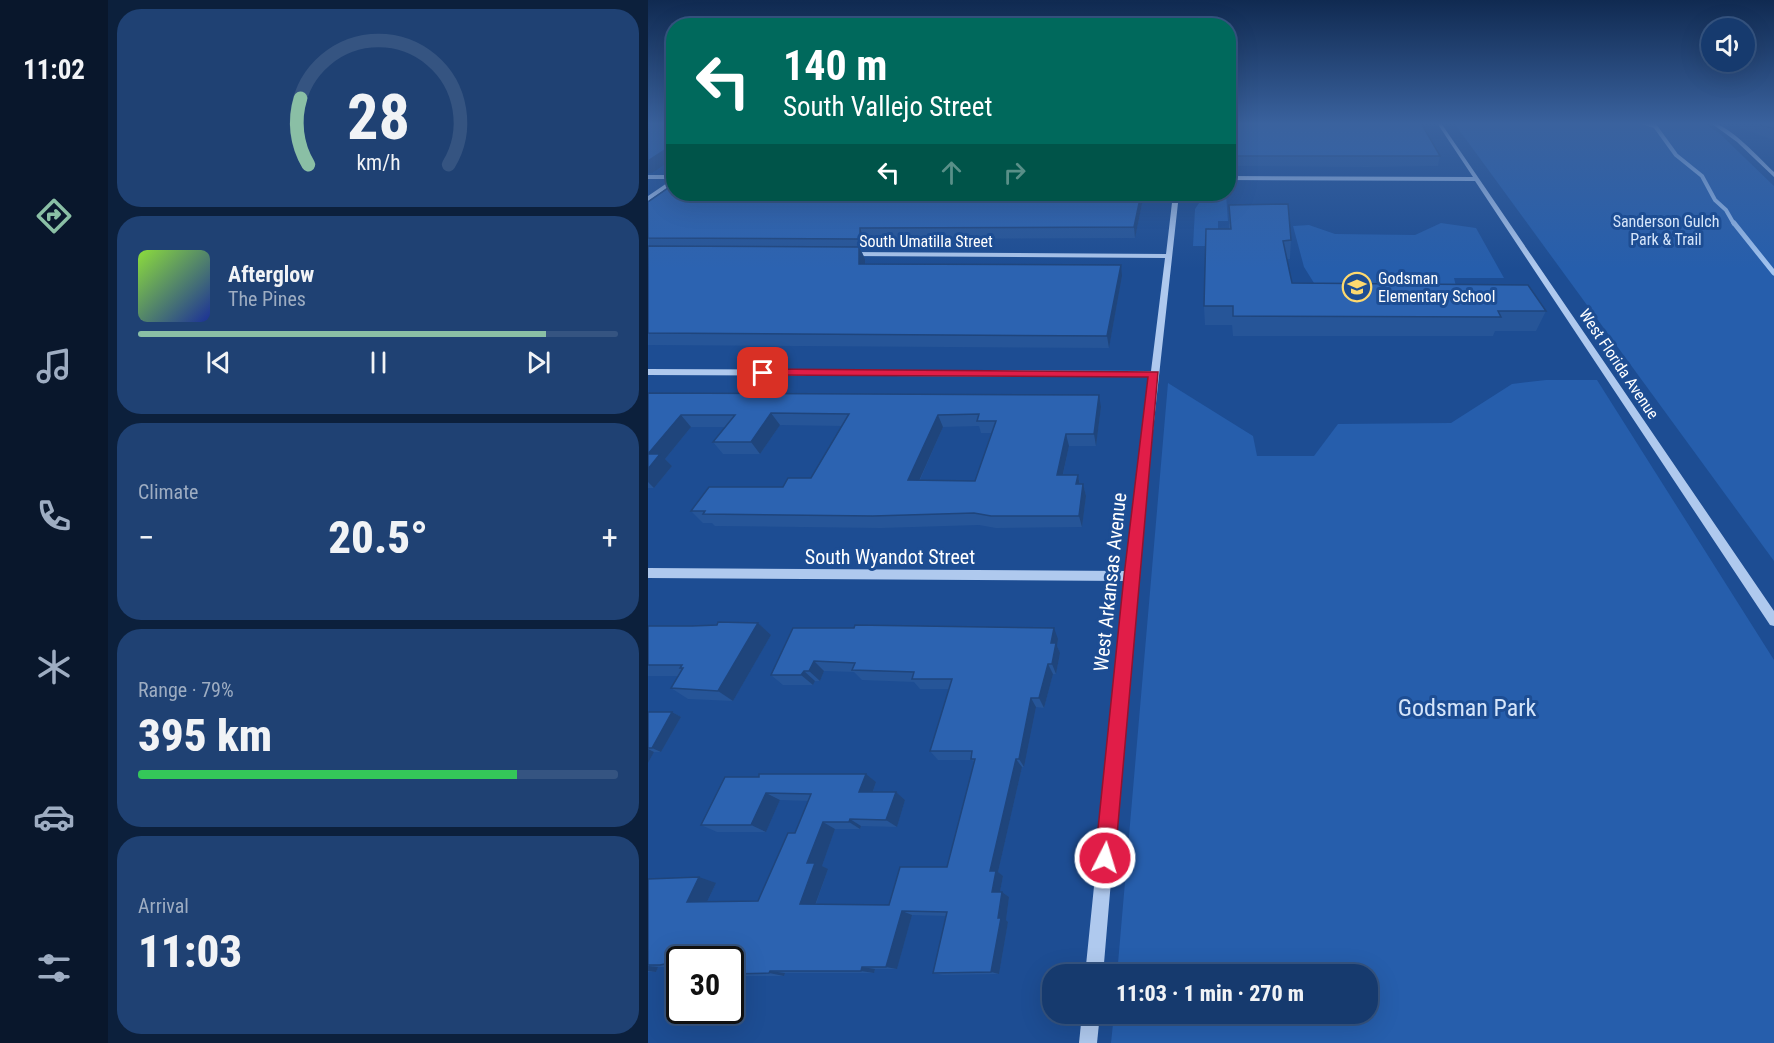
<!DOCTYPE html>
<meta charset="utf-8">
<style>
:root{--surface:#163a6e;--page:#1f4173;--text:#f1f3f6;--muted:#9eadc2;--line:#355481;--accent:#8abfa5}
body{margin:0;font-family:"Roboto Condensed",sans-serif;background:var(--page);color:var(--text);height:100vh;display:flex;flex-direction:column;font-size:22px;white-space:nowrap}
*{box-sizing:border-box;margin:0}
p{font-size:20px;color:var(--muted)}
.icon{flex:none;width:33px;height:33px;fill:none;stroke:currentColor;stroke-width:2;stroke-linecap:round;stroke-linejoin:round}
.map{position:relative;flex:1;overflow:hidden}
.panel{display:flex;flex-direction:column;gap:9px;padding:9px;background:#0c203c;width:540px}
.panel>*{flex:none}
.banner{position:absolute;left:18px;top:18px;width:570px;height:183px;border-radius:24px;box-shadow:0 6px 24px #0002,0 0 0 2px var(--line);background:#00695c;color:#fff;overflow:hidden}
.tools{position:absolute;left:1053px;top:18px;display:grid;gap:12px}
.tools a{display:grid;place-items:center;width:54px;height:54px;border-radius:50%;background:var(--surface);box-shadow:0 6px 24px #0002,0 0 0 2px var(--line);font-size:30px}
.speed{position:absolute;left:18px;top:946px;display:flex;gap:12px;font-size:30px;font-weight:700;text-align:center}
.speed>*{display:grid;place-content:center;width:78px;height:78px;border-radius:50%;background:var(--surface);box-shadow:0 6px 24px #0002,0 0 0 2px var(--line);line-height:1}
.speed .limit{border:3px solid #111;border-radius:9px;background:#fff;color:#111}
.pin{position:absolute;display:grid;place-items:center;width:51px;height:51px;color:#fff;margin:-26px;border-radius:12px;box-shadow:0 3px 9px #0006}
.me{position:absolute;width:66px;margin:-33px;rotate:5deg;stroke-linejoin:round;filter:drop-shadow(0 0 4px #0008)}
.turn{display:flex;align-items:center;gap:21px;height:126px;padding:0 18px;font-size:27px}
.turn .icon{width:78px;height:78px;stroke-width:2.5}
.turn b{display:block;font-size:42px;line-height:51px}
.lanes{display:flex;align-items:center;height:57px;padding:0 18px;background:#0003;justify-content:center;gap:30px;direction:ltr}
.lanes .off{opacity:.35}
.big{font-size:45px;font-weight:800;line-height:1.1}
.panel .card{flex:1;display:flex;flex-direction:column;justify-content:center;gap:9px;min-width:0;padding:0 21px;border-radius:24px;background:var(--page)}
.panel .dial{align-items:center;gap:0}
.dial svg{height:156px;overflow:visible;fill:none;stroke:var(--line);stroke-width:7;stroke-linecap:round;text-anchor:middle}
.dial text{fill:var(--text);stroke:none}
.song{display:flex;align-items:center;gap:18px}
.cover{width:72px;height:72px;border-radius:9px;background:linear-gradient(135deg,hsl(90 70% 55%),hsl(230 70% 35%))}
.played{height:6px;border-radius:3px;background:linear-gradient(90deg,var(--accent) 85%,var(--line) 85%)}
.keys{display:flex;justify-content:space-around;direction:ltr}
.heat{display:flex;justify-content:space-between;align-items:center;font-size:33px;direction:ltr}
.charge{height:9px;border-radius:4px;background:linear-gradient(90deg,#34c759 79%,var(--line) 0)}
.trip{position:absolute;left:394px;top:964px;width:336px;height:60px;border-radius:24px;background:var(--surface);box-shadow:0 6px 24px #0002,0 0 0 2px var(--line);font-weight:800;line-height:60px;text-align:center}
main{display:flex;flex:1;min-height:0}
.tabs{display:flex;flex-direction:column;width:108px;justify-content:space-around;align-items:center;background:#09172c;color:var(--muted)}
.tabs .icon{width:42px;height:42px}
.tabs .selected{color:var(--accent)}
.tabs b{font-size:27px;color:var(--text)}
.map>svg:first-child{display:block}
.green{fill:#265eac}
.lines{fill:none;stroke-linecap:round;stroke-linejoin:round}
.stream-far1{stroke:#a2c4f0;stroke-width:4}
.stream{stroke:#a2c4f0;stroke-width:5}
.minor{fill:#afc9ee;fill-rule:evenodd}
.wall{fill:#265598;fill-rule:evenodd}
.shaded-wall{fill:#1f457c}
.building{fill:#2c63b1;stroke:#1f457c;stroke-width:1.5;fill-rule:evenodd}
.route{fill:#e11d48;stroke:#92132f;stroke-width:1.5}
.labels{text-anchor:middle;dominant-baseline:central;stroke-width:6;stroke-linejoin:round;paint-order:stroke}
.far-park-label{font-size:16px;fill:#d5e5fa;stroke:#1d4d93}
.far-street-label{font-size:16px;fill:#fff;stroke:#1d4d93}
.far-poi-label{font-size:16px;fill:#fff;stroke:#1d4d93;text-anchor:start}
.street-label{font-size:20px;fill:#fff;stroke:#1d4d93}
.near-park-label{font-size:24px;fill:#d5e5fa;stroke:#1d4d93}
</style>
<main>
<nav class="tabs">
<b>11:02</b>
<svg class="icon selected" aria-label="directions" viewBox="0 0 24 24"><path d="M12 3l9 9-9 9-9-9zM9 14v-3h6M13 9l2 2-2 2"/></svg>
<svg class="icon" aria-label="music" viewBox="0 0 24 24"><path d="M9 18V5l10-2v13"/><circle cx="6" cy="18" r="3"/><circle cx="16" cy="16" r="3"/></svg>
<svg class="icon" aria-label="phone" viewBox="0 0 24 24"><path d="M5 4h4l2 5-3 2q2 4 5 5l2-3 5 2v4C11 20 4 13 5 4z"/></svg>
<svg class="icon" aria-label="climate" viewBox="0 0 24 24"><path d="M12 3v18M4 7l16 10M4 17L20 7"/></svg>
<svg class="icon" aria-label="car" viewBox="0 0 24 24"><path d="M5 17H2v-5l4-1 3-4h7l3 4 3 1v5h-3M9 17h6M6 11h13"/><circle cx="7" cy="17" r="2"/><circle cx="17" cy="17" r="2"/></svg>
<svg class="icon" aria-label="filters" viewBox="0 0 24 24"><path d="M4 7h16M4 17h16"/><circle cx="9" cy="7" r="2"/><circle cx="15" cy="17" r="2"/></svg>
</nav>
<section class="panel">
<div class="card dial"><svg viewBox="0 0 100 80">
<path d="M14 69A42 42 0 1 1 86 69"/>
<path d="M14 69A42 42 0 0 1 10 35" stroke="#8abfa5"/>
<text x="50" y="56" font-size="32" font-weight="700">28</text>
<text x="50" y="72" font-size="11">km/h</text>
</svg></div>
<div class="card">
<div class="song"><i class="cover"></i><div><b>Afterglow</b><p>The Pines</p></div></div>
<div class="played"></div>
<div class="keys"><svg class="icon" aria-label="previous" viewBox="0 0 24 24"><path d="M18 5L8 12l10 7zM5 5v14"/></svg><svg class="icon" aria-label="pause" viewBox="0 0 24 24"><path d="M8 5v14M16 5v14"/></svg><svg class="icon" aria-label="next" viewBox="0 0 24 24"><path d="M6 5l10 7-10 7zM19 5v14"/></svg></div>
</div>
<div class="card"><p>Climate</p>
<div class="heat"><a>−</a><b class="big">20.5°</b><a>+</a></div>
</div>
<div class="card"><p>Range · 79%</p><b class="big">395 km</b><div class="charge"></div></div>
<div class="card"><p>Arrival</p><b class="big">11:03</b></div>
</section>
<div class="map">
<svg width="1126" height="1043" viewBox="0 0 1126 1043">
<rect width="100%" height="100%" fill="#1d4d93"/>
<g class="green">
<polygon points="806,123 1056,123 1071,133 1126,186 1126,561"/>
<polygon points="557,194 578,194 580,221 570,221 570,246 545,246 547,209"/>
<polygon points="793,223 828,228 856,278 806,278 809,290 671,291 656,267 645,226 661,225 687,234 767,235"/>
<polygon points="898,380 949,380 1126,660 1126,1043 463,1043 466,1014 720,1014 720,975 469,975 520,383 605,436 609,456 666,456 690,424 803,423 864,384"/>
</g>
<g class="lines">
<polyline class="stream-far1" points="996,123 1007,126 1028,155 1054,176 1067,200 1078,210 1086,224"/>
<polyline class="stream" points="1086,223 1126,273"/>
<g class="minor">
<polygon points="789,123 793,123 1126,611 1126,626 1122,625 827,181 580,180 580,176 825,177"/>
<path d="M1063 123C1080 123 1113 160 1126 172V177L1089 142Z"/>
<polygon points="0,175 26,175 26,183 0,201 0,196 25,179 0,179"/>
<polygon points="525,194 531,194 489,576 455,975 437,975 477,581 0,578 0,568 478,571 502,377 0,375 0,369 503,371 517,258 201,256 198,254 201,252 518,254"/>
<polygon points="434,1014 452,1014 449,1043 431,1043"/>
</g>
</g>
<g class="wall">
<polygon points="580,123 792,156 790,166 719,167 580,166"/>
<polygon points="1092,123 1126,123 1126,140 1090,127"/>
<polygon points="496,194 487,238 216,239 217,250 213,250 217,259 217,264 474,276 461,348 0,345 0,202"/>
<polygon points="581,205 643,240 642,259 639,259 644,283 898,311 888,331 847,331 845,336 585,336 584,325 557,325 556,306 581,229"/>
<path d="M0 393 453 407 448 446H421L415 475H430L432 484H435L438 496 434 527 348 528 331 525 233 528 67 526 64 523H55L43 511 135 487 163 478 194 426 132 425 112 454H75L65 442 77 427H43L17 459 24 466 6 488H0ZM331 426 333 433H343L327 481 272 480 295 427Z"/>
<polygon points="110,623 123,635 85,701 40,699 23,688 31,676 0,676 0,626 44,626"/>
<polygon points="145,628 410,639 409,646 412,653 408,674 405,674 396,708 388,707 376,767 374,767 350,872 355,876 352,892 354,892 361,897 358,920 360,922 351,974 295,975 285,973 298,916 264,915 249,969 227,969 226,973 137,973 136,976 82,976 82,960 32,960 32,967 10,967 8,972 0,972 0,879 68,883 59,902 110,901 147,833 160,801 132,800 118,832 69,832 53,825 111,777 218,774 228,782 225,792 248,792 257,800 249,827 213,826 212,829 187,829 174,866 180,869 168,904 241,905 299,867 326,762 324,760 290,760 282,751 301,689 272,689 266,682 214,680 206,672 176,671 172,681 167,681 165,685 135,685 123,675"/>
<polygon points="0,712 24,712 33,717 13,752 6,752 0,763"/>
</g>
<g class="shaded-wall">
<polygon points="26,144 26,158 4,173 0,173 0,161"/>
<polygon points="493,194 496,194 487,238 486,227"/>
<polygon points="212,228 216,239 217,250 212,239"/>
<polygon points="211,247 217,259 217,276 211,264"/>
<polygon points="473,265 474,276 461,348 459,336"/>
<polygon points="451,395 453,407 448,446 446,434"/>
<polygon points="123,413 132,425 112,454 103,442"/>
<polygon points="33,415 43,427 17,459 24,466 6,488 0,482 0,454"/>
<polygon points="290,415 295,427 266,492 260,480"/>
<polygon points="418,434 421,446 412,487 409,475"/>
<polygon points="430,475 432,487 428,484"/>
<polygon points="435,484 438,496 434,527 431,516"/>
<polygon points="110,623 123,635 85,701 70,691"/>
<polygon points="406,628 410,639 409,646 412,653 408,674 404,664 403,643"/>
<polygon points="166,661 176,671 172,681 161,671"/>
<polygon points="400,664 405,674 396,708 391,698"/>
<polygon points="156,671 167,681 165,685 153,675"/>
<polygon points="383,698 388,707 376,767 371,759"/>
<polygon points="24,712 33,717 13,752 4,748"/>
<polygon points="0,749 6,752 0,763"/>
<polygon points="368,759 374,767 350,872 355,876 351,897 344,892 342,871"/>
<polygon points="218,774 228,782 222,800 211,792"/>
<polygon points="248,792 257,800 249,827 238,820"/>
<polygon points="118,793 132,800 118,832 103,825"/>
<polygon points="202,819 213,826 212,829 201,822"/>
<polygon points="175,822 187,829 174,866 180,869 166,908 152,904 159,863"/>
<polygon points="51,877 68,883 57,906 39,902"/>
<polygon points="354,892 361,897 358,920 360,922 351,974 343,972"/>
<polygon points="254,911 264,915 249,969 238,967"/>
<polygon points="0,966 10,967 8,972 0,971"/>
<polygon points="214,967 227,969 226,973 213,971"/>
<polygon points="122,971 137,973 136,976 121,973"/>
</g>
<g class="building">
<polygon points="0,123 26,123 26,144 0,161"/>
<polygon points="580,123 773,123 792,156 580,156"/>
<polygon points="1108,123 1126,123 1126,129"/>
<polygon points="26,184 26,194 493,194 486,227 212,228 212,239 0,238 0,202"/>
<polygon points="640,204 643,240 635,241 644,283 880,285 898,311 850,311 853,317 585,316 585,306 556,306 558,229 583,229 581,205"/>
<polygon points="0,246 211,247 211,264 473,265 459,336 0,333"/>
<path d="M0 393 451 395 446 434H418L409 475H430L428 484H435L431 516H343L326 513 225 516 55 514 57 511H43L61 487H135L140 478H163L201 414 123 413 103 442H65L87 415H33L0 454ZM331 414 329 421H348L327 481 260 480 290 415Z"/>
<polygon points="0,454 12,454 0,469"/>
<polygon points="70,622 110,623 70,691 23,688 35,668 32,668 34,665 0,665 0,626 44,626 69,625"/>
<polygon points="207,625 406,628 403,643 408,643 404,664 400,664 391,698 383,698 371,759 368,759 342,871 348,871 344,892 354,892 350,918 353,918 343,972 285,973 299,912 254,911 238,967 214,967 213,971 122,971 121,973 82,974 82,960 49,960 50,958 39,960 32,960 32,961 12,965 0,965 0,879 51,877 39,902 110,901 140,833 147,833 163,794 118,793 103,825 53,825 77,777 111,777 111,774 218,774 211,792 248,792 238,820 202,819 201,822 175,822 159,863 167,863 152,904 241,905 252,867 299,867 327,759 323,759 324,751 282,751 304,679 264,679 266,672 204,670 207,663 166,661 161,671 156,671 153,675 123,675 145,628 206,628"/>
<polygon points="0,712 24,712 4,748 0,748"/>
</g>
<linearGradient id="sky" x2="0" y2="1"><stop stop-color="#102a51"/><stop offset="0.46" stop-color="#3a629e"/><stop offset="1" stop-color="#3a629e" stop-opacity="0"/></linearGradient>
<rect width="1126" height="269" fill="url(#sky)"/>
<polygon class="route" points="115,369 510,372 467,858 464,865 457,868 450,865 447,858 476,576 500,377 111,375 110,373"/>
<defs>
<g id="school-ring" transform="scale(1.5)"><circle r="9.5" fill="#1d4d93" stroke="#fed96e" stroke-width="1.5"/><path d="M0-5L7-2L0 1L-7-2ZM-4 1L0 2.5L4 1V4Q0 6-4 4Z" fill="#fed96e"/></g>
</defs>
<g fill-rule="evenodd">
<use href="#school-ring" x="709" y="287"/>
</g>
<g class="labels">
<g class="far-park-label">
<text x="1018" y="221">Sanderson Gulch<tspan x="1018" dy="18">Park &amp; Trail</tspan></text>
</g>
<g class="far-street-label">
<text x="278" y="241">South Umatilla Street</text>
<text transform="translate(971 364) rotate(56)">West Florida Avenue</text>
</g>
<g class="far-poi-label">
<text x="730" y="278">Godsman<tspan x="730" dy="18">Elementary School</tspan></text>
</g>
<g class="street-label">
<text x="242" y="557">South Wyandot Street</text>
<text transform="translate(462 582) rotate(-84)">West Arkansas Avenue</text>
</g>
<g class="near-park-label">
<text x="819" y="708">Godsman Park</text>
</g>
</g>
</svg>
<div class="tools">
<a><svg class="icon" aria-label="sound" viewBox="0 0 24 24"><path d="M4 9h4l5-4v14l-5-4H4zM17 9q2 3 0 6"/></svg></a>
</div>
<div class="speed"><div class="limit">30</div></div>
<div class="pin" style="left:115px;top:373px;background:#d93025"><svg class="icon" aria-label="arrive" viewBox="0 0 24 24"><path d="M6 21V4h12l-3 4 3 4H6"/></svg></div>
<svg class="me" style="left:457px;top:858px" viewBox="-20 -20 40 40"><circle r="17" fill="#e11d48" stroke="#fff" stroke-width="3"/><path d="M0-11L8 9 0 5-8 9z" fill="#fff"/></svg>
<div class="trip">11:03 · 1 min · 270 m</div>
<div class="banner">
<div class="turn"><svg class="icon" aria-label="left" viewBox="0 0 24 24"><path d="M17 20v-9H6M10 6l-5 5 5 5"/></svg><div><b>140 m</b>South Vallejo Street</div></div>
<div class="lanes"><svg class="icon" aria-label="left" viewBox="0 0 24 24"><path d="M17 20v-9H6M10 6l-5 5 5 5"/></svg><svg class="icon off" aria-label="ahead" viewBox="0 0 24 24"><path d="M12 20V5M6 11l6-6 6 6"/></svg><svg class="icon off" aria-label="right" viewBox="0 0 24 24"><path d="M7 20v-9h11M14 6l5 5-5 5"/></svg></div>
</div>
</div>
</main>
